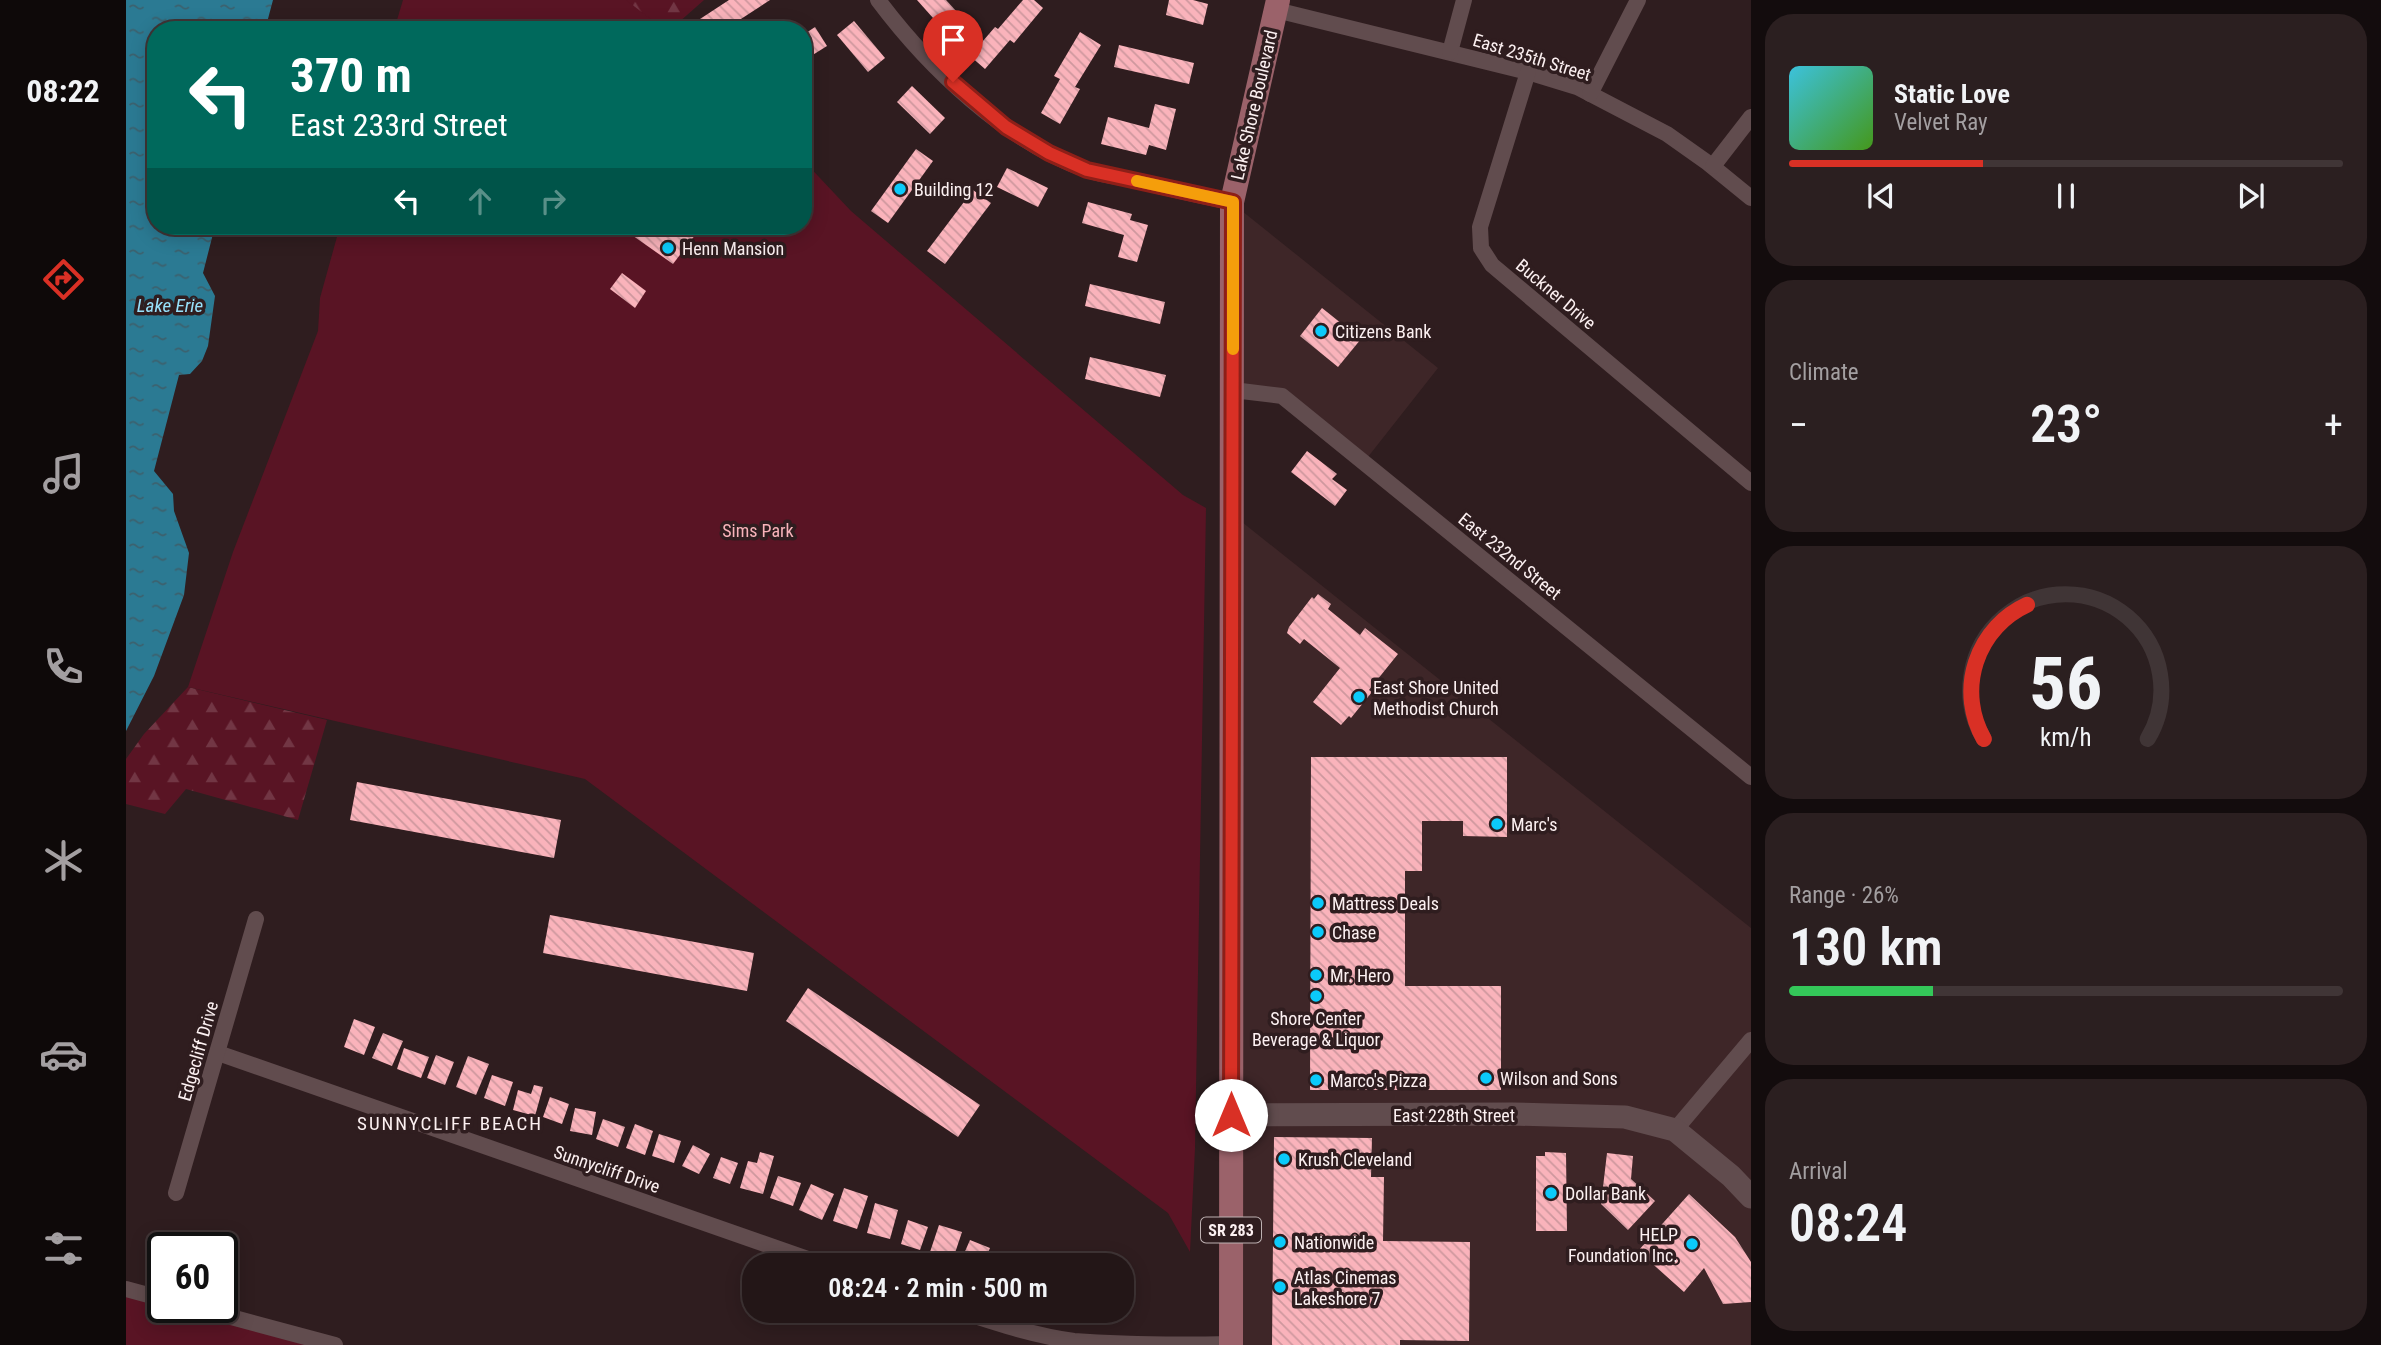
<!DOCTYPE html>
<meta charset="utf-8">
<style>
:root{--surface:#231617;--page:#2b1f20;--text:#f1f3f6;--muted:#a39fa1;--line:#403536;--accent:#d93025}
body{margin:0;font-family:"Roboto Condensed",sans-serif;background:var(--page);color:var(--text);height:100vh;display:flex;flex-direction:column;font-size:26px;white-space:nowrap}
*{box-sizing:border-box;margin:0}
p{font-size:23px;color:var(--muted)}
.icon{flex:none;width:38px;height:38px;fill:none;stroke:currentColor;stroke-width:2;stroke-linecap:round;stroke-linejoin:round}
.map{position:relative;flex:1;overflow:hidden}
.drawer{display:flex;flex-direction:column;gap:14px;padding:14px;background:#130c0d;width:630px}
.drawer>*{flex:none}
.top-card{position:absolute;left:21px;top:21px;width:665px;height:214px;border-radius:28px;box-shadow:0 4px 18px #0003,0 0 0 2px var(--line);background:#00695c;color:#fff;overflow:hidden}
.speed{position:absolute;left:21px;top:1232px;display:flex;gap:14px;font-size:35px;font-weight:700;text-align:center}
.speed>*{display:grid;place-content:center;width:91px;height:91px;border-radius:50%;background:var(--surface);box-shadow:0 4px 18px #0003,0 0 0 2px var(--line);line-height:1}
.speed .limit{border:4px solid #111;border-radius:10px;background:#fff;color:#111}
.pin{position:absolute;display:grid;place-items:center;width:60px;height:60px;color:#fff;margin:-72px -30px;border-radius:50% 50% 50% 0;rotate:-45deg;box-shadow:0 0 7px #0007}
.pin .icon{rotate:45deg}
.me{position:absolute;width:77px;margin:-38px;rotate:0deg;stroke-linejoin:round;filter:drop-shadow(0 0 5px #0008)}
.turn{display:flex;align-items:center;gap:24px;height:147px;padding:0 28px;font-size:32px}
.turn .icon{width:91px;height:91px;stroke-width:2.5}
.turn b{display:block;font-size:49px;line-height:60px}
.lanes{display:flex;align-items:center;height:66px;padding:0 28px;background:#0003;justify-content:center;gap:35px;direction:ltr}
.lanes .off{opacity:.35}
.big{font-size:52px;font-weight:600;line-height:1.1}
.drawer .card{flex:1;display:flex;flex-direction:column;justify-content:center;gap:10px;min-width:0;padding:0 24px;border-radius:28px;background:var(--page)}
.drawer .dial{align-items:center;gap:0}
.dial svg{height:182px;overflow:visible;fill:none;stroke:var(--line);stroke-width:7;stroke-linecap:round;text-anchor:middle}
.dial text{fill:var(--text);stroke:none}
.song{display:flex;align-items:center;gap:21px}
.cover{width:84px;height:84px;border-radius:10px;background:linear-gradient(135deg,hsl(190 70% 55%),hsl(100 70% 35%))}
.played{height:7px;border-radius:4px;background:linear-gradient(90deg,var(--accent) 35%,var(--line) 35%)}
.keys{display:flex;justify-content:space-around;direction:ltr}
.heat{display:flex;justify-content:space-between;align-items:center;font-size:38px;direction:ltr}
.charge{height:10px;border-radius:5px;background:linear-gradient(90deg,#34c759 26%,var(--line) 0)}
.trip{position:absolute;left:616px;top:1253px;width:392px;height:70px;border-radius:28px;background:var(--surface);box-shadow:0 4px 18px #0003,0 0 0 2px var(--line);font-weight:600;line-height:70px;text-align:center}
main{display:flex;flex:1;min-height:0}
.tabs{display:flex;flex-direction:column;width:126px;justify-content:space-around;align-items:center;background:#0e0909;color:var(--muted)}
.tabs .icon{width:49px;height:49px}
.tabs .on{color:var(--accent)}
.tabs b{font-size:32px;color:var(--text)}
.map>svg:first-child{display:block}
.built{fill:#3e2628}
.forest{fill:url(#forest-firs)}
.green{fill:#591424}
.water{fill:url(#water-ripples)}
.building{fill:url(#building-back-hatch)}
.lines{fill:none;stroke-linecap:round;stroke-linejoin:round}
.street{stroke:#614c4e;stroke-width:16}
.secondary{stroke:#614c4e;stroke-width:23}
.primary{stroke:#9b626a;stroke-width:24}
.route-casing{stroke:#8d1f18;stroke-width:18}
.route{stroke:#d93025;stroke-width:12}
.slow{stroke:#f59e0b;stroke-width:12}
.poi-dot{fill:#0bcafa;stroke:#2f1d1f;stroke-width:2.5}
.labels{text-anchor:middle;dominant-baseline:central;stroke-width:7;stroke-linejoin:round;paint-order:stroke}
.shield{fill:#2f1d1f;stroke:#beb1b2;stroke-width:2}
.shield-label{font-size:16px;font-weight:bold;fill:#fcf0f1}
.street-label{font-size:18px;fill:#fcf0f1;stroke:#2f1d1f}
.poi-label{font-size:18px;fill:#fcf0f1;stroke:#2f1d1f;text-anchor:start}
.park-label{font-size:18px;fill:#f8b3ba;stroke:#2f1d1f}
.water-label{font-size:19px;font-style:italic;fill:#98e1fb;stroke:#2f1d1f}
.neighbourhood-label{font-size:19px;letter-spacing:2px;fill:#fcf0f1;stroke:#2f1d1f}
</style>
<main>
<nav class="tabs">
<b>08:22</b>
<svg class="icon on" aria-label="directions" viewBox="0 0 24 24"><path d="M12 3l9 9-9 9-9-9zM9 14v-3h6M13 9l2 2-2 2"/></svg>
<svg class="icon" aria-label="music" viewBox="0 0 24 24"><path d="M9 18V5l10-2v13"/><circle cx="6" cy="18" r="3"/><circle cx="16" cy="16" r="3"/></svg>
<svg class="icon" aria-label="phone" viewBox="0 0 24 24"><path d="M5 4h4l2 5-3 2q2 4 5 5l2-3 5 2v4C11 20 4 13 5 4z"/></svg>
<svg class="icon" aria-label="climate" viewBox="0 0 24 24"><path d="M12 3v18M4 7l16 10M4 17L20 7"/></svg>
<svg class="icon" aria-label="car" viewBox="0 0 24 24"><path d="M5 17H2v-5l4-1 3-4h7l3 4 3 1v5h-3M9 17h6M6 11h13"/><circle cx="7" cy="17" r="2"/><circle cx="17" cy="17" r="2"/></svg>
<svg class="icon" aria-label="filters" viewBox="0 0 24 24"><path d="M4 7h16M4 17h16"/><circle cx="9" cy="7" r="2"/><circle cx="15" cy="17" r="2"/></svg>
</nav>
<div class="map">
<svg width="1625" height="1345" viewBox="0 0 1625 1345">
<defs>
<pattern id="forest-firs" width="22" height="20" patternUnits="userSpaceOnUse" patternTransform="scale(1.75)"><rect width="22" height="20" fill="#591424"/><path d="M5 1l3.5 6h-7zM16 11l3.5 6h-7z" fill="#723644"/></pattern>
<pattern id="water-ripples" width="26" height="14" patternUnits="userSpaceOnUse" patternTransform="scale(1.75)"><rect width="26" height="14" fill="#2b7a93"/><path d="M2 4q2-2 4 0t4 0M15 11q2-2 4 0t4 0" fill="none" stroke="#3c616e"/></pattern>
<pattern id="building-back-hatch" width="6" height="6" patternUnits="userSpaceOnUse" patternTransform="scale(1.75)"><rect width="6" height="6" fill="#fab3bb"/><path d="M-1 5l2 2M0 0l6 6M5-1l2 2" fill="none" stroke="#ce989e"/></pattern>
</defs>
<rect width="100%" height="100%" fill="#2f1d1f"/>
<g class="built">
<polygon points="1106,203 1312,368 1238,462 1157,396 1107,390"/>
<polygon points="1106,514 1625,928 1625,1345 968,1345 1104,1344"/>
</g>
<g class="forest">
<polygon points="301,0 578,0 544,30 299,30"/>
<polygon points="62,687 201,720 172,820 60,789 39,814 0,804 0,759 18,734"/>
</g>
<g class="green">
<polygon points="277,0 500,0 539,30 268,30"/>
<polygon points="677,160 725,211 1057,495 1080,508 1069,1148 1064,1252 1042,1213 459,779 62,687 107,552 192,331 194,298 214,226 677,226"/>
<polygon points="0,1289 37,1299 37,1307 68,1307 209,1345 0,1345"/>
</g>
<polygon class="water" points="0,0 147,0 139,30 30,30 30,226 89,226 77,273 89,296 82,346 76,361 64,374 53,375 28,471 47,494 48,511 63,553 58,595 28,676 0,731"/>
<g class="building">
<polygon points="603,0 644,0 598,30 581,30 574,19"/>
<polygon points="791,0 820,0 831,12 815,27"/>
<polygon points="897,0 908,0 917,8 888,43 884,40 859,69 844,56 869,27 872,29"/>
<polygon points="1043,0 1067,0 1082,4 1077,25 1040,15"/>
<polygon points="728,21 759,58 742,72 711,35"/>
<polygon points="689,27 701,46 677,61 677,35"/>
<polygon points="954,32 975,45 949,87 954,89 934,124 915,113 934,79 928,76"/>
<polygon points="993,45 1068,63 1063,84 988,67"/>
<polygon points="786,86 819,118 804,134 771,102"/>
<polygon points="1029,104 1050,109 1040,150 1023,145 1020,155 975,144 982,117 1023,128"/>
<polygon points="790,149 807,161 762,223 745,211"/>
<polygon points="881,168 922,188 912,207 871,187"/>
<polygon points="847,190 865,203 819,264 801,251"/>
<polygon points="962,202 1006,214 1004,220 1022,225 1011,262 992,257 998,235 956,223"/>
<polygon points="509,226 576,226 547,264 503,233"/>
<polygon points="496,273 520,291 509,308 484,289"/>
<polygon points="964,284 1039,302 1034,324 959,306"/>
<polygon points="1196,308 1235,339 1212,367 1174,336"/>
<polygon points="964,357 1040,375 1034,397 959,379"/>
<polygon points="1181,451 1211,474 1206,479 1221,490 1209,506 1165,472"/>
<polygon points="1192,594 1205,604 1202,609 1234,635 1239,628 1272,654 1243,690 1246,692 1225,718 1223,716 1215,725 1187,702 1214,668 1178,639 1174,644 1161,633 1163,627 1186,597 1188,599"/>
<polygon points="1185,757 1381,757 1381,837 1337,836 1337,821 1296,821 1296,871 1279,871 1279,986 1375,986 1375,1090 1184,1090"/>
<polygon points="231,782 435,820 428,858 224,820"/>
<polygon points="424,915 628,953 621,991 417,953"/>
<polygon points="682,988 854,1105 832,1137 660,1021"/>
<polygon points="228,1019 249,1027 238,1055 218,1047"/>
<polygon points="257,1033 277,1041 266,1066 246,1058"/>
<polygon points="278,1048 303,1057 295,1078 271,1069"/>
<polygon points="310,1055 328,1062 319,1085 301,1078"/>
<polygon points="342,1056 363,1064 350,1095 330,1087"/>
<polygon points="366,1075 387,1082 379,1106 358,1098"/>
<polygon points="408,1085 417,1087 409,1116 387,1110 392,1090 405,1094"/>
<polygon points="424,1097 443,1104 436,1124 417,1117"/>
<polygon points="449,1108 470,1112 466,1135 444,1131"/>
<polygon points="477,1119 499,1127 492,1147 470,1139"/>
<polygon points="509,1124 527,1131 519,1155 500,1148"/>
<polygon points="533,1134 555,1141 548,1163 526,1156"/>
<polygon points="1148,1137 1246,1138 1245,1177 1258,1177 1257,1241 1344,1242 1343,1341 1274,1340 1274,1345 1146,1345"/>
<polygon points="567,1145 584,1154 573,1174 556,1166"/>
<polygon points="634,1152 648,1156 637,1194 614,1188 622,1161 631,1163"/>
<polygon points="1419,1152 1440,1153 1441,1231 1410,1231 1410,1156 1419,1156"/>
<polygon points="1481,1153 1507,1156 1505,1179 1529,1201 1502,1230 1475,1204"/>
<polygon points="595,1157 612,1163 604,1184 587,1178"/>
<polygon points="652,1176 675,1183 667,1206 644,1198"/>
<polygon points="685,1184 708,1194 696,1220 673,1210"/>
<polygon points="718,1188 742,1196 731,1229 707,1221"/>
<polygon points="1563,1194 1609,1237 1625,1262 1625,1302 1597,1304 1578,1268 1558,1292 1512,1251"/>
<polygon points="749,1203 772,1210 764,1239 741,1233"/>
<polygon points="782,1220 802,1227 794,1250 775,1244"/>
<polygon points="813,1225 836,1232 827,1259 804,1252"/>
<polygon points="844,1240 864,1248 857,1265 834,1263"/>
<polygon points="874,1254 894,1260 892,1265 871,1265"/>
<polygon points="904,1254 918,1258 916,1265 900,1265"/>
</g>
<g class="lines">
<g class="street">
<path d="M752 0C803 68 879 141 961 170 975 175 992 177 1007 180 1040 188 1073 196 1106 202"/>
<polyline points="1150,10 1402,72 1451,87 1541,134 1582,163 1625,198"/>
<polyline points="1324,52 1338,0"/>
<polyline points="1402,72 1354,227 1355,248 1366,265 1625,483"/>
<polyline points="1464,94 1512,0"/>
<polyline points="1587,166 1625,117"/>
<polyline points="1107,390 1156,396 1625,777"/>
<polyline points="92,1053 699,1265"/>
<polyline points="1549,1130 1625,1040"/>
<polyline points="50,1193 130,919"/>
<polyline points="0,1289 37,1299"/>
<polyline points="68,1307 209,1345"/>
<path d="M833 1311C870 1323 909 1336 948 1341 999 1345 1053 1345 1105 1344"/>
</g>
<polyline class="secondary" points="1105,1115 1386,1114 1499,1117 1549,1130 1605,1176 1625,1197"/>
<polyline class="primary" points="1105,1345 1106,202 1152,0"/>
</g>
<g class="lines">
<g class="route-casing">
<polyline id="route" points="827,82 880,127 923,153 961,170 1107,202 1105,1115"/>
</g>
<use href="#route" class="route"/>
<polyline class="slow" points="1011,181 1107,202 1107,349"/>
</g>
<g class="poi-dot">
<circle cx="774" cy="189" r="7"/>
<circle cx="542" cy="248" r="7"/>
<circle cx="1195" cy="331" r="7"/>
<circle cx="1233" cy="697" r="7"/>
<circle cx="1371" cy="824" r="7"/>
<circle cx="1192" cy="903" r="7"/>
<circle cx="1192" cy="932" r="7"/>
<circle cx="1190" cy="975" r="7"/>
<circle cx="1190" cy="996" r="7"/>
<circle cx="1360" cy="1078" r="7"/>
<circle cx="1190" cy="1080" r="7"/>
<circle cx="1158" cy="1159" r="7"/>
<circle cx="1425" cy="1193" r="7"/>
<circle cx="1154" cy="1242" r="7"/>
<circle cx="1566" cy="1244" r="7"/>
<circle cx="1154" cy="1287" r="7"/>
</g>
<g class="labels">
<rect class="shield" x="1075" y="1217.5" width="60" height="25" rx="5"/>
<g class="shield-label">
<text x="1105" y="1230">SR 283</text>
</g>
<g class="street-label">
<text transform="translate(1406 57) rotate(17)">East 235th Street</text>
<text transform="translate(1128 105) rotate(-77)">Lake Shore Boulevard</text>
<text transform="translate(1430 294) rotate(40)">Buckner Drive</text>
<text transform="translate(1384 556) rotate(39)">East 232nd Street</text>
<text transform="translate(72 1051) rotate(-74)">Edgecliff Drive</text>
<text x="1328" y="1115">East 228th Street</text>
<text transform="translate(481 1169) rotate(19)">Sunnycliff Drive</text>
</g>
<g class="poi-label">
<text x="788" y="189">Building 12</text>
<text x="556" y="248">Henn Mansion</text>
<text x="1209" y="331">Citizens Bank</text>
<text x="1247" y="687">East Shore United<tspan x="1247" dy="21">Methodist Church</tspan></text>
<text x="1385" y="824">Marc's</text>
<text x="1206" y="903">Mattress Deals</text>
<text x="1206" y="932">Chase</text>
<text x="1204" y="975">Mr. Hero</text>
<text x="1190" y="1018" text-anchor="middle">Shore Center<tspan x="1190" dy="21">Beverage &amp; Liquor</tspan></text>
<text x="1374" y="1078">Wilson and Sons</text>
<text x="1204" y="1080">Marco's Pizza</text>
<text x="1172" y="1159">Krush Cleveland</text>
<text x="1439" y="1193">Dollar Bank</text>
<text x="1552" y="1234" text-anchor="end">HELP<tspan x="1552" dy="21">Foundation Inc.</tspan></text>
<text x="1168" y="1242">Nationwide</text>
<text x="1168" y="1277">Atlas Cinemas<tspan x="1168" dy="21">Lakeshore 7</tspan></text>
</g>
<g class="park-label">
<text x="632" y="530">Sims Park</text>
</g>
<g class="water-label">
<text x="44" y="305">Lake Erie</text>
</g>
<g class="neighbourhood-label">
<text x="324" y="1123">SUNNYCLIFF BEACH</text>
</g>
</g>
</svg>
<div class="speed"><div class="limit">60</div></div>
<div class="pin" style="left:827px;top:82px;background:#d93025"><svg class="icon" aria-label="arrive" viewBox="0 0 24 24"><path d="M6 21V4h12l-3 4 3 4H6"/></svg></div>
<svg class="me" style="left:1105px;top:1115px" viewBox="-20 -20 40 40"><circle r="19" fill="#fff"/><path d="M0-13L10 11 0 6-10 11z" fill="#d93025"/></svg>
<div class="trip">08:24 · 2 min · 500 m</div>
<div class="top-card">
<div class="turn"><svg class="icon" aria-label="left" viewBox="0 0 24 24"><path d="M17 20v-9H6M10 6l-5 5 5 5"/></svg><div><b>370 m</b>East 233rd Street</div></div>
<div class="lanes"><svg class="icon" aria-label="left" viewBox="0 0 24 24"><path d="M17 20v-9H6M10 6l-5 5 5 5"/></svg><svg class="icon off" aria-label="ahead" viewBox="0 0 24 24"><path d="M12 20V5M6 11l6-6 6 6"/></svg><svg class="icon off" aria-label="right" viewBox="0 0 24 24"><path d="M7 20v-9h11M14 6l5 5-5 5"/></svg></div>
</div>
</div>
<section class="drawer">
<div class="card">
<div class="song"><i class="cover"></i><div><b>Static Love</b><p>Velvet Ray</p></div></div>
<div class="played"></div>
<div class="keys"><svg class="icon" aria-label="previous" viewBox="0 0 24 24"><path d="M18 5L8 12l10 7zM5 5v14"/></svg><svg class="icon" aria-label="pause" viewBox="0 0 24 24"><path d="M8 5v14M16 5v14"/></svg><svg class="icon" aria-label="next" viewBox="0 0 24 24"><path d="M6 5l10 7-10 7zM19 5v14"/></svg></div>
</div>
<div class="card"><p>Climate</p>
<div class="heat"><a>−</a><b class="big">23°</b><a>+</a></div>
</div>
<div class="card dial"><svg viewBox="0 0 100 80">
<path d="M14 69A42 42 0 1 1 86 69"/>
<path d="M14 69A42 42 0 0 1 33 10" stroke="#d93025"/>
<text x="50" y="56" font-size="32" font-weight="700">56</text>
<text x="50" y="72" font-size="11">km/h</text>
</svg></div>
<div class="card"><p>Range · 26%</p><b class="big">130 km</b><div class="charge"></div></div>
<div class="card"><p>Arrival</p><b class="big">08:24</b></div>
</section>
</main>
